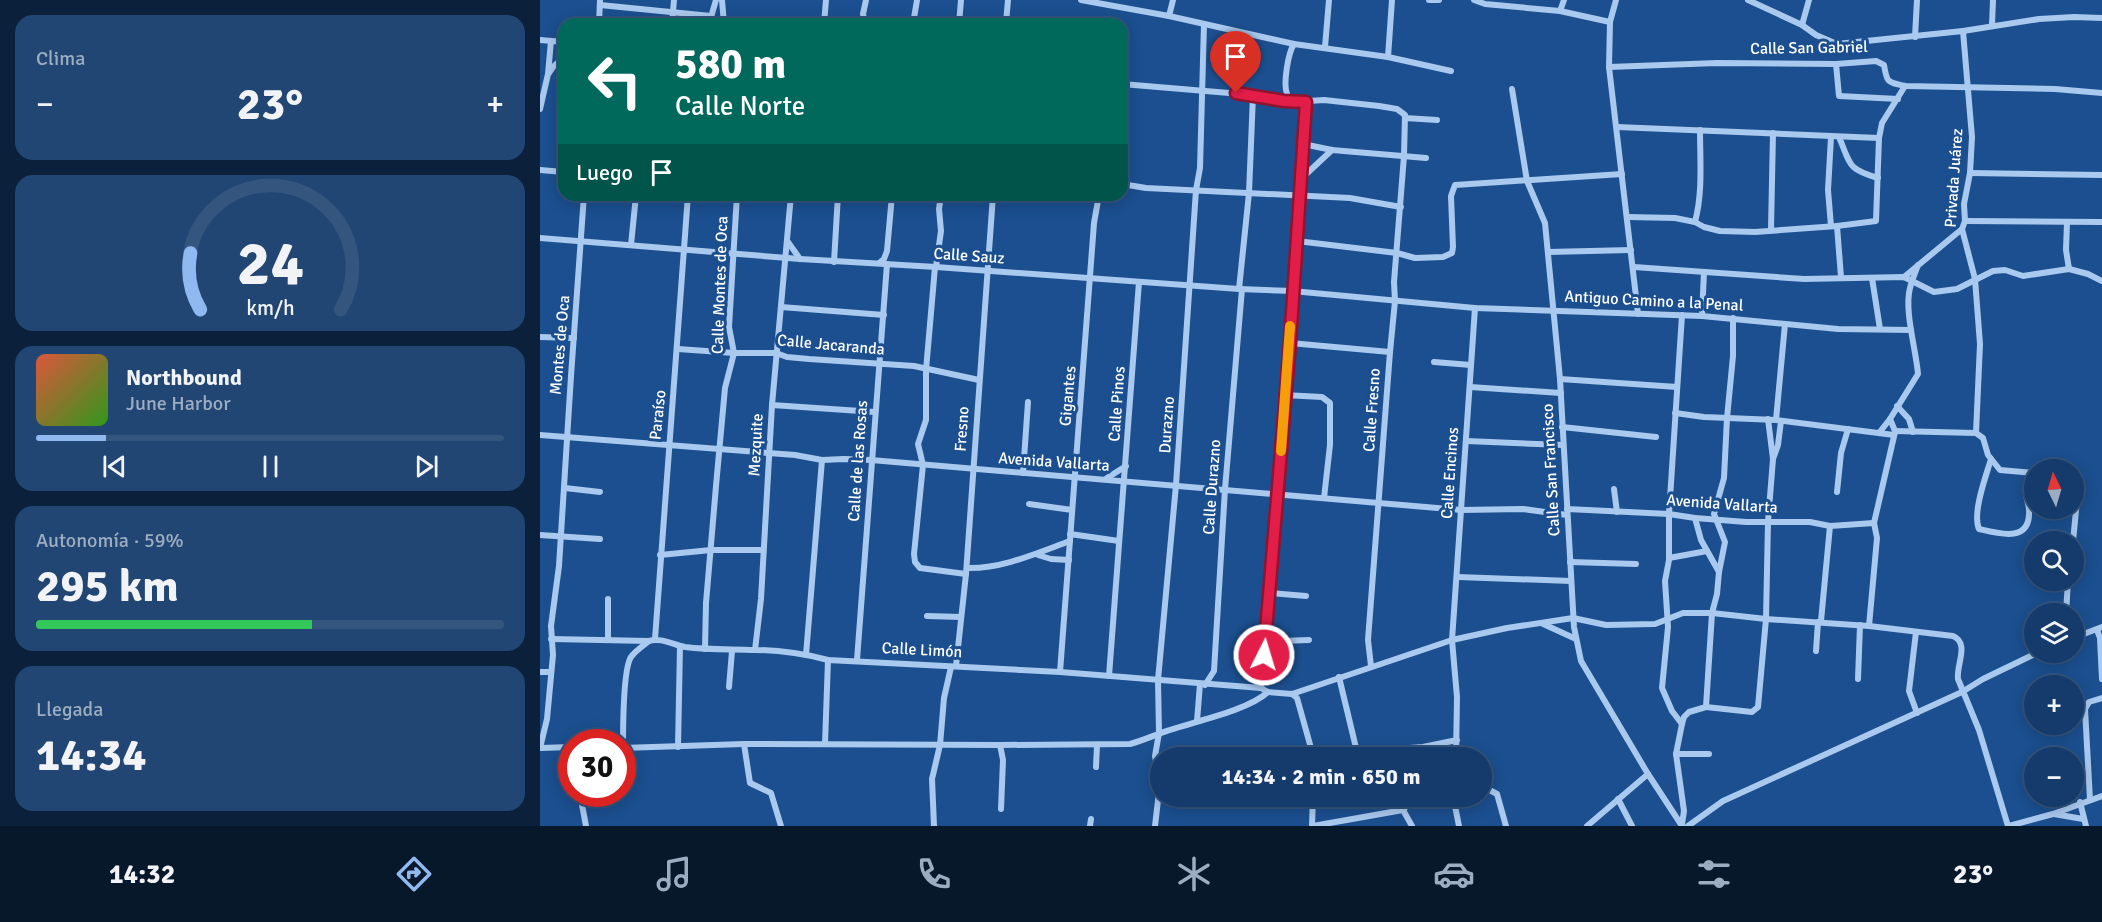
<!DOCTYPE html>
<html lang="es">
<meta charset="utf-8">
<style>
:root{--surface:#143b6b;--page:#214673;--text:#f1f3f6;--muted:#9dadc1;--line:#33557e;--accent:#90b9f0}
body{margin:0;font-family:Signika,sans-serif;background:var(--page);color:var(--text);height:100vh;display:flex;flex-direction:column;font-size:22px;white-space:nowrap}
*{box-sizing:border-box;margin:0}
p{font-size:20px;color:var(--muted)}
.icon{flex:none;width:33px;height:33px;fill:none;stroke:currentColor;stroke-width:2;stroke-linecap:round;stroke-linejoin:round}
.map{position:relative;flex:1;overflow:hidden}
.drawer{display:flex;flex-direction:column;gap:15px;padding:15px;background:#0b203b;width:540px}
.drawer>*{flex:none}
.banner{position:absolute;left:18px;top:18px;width:570px;height:183px;border-radius:18px;box-shadow:0 3px 15px #0003,0 0 0 2px var(--line);background:#00695c;color:#fff;overflow:hidden}
.needle{width:39px;rotate:355deg}
.buttons{position:absolute;left:1484px;top:459px;display:grid;gap:12px}
.buttons a{display:grid;place-items:center;width:60px;height:60px;border-radius:50%;background:var(--surface);box-shadow:0 3px 15px #0003,0 0 0 2px var(--line);font-size:30px}
.speed{position:absolute;left:18px;top:729px;display:flex;gap:12px;font-size:30px;font-weight:700;text-align:center}
.speed>*{display:grid;place-content:center;width:78px;height:78px;border-radius:50%;background:var(--surface);box-shadow:0 3px 15px #0003,0 0 0 2px var(--line);line-height:1}
.speed .limit{border:9px solid #d22;background:#fff;color:#111}
.pin{position:absolute;display:grid;place-items:center;width:51px;height:51px;color:#fff;margin:-62px -26px;border-radius:50% 50% 50% 0;rotate:-45deg;box-shadow:0 0 6px #0007}
.pin .icon{rotate:45deg}
.me{position:absolute;width:66px;margin:-33px;rotate:5deg;stroke-linejoin:round;filter:drop-shadow(0 0 4px #0008)}
.turn{display:flex;align-items:center;gap:21px;height:126px;padding:0 18px;font-size:27px}
.turn .icon{width:78px;height:78px;stroke-width:2.5}
.turn b{display:block;font-size:42px;line-height:51px}
.then{display:flex;align-items:center;height:57px;padding:0 18px;background:#0003;gap:12px;font-size:22px}
.big{font-size:45px;font-weight:700;line-height:1.1}
.drawer .card{flex:1;display:flex;flex-direction:column;justify-content:center;gap:9px;min-width:0;padding:0 21px;border-radius:18px;background:var(--page)}
.drawer .dial{align-items:center;gap:0}
.dial svg{height:156px;overflow:visible;fill:none;stroke:var(--line);stroke-width:7;stroke-linecap:round;text-anchor:middle}
.dial text{fill:var(--text);stroke:none}
.song{display:flex;align-items:center;gap:18px}
.cover{width:72px;height:72px;border-radius:9px;background:linear-gradient(135deg,hsl(10 70% 55%),hsl(110 70% 35%))}
.played{height:6px;border-radius:3px;background:linear-gradient(90deg,var(--accent) 15%,var(--line) 15%)}
.keys{display:flex;justify-content:space-around;direction:ltr}
.heat{display:flex;justify-content:space-between;align-items:center;font-size:33px;direction:ltr}
.charge{height:9px;border-radius:4px;background:linear-gradient(90deg,#34c759 59%,var(--line) 0)}
.trip{position:absolute;left:610px;top:747px;width:342px;height:60px;border-radius:30px;background:var(--surface);box-shadow:0 3px 15px #0003,0 0 0 2px var(--line);font-weight:700;line-height:60px;text-align:center}
.tab-bar{display:flex;height:96px;justify-content:space-around;align-items:center;background:#08182b;color:var(--muted)}
.tab-bar .icon{width:42px;height:42px}
.tab-bar .active{color:var(--accent)}
.tab-bar b{font-size:27px;color:var(--text)}
main{display:flex;flex:1;min-height:0}
.map>svg:first-child{display:block}
.lines{fill:none;stroke-linecap:round;stroke-linejoin:round}
.street{stroke:#a9c9ee;stroke-width:6}
.route-casing{stroke:#92132f;stroke-width:15}
.route{stroke:#e11d48;stroke-width:10}
.slow{stroke:#f59e0b;stroke-width:10}
.labels{text-anchor:middle;dominant-baseline:central;stroke-width:6;stroke-linejoin:round;paint-order:stroke}
.street-label{font-size:16px;fill:#fff;stroke:#1b4f8f}
</style>
<main>
<section class="drawer">
<div class="card"><p>Clima</p>
<div class="heat"><a>−</a><b class="big">23°</b><a>+</a></div>
</div>
<div class="card dial"><svg viewBox="0 0 100 80">
<path d="M14 69A42 42 0 1 1 86 69"/>
<path d="M14 69A42 42 0 0 1 9 40" stroke="#90b9f0"/>
<text x="50" y="56" font-size="32" font-weight="700">24</text>
<text x="50" y="72" font-size="11">km/h</text>
</svg></div>
<div class="card">
<div class="song"><i class="cover"></i><div><b>Northbound</b><p>June Harbor</p></div></div>
<div class="played"></div>
<div class="keys"><svg class="icon" aria-label="previous" viewBox="0 0 24 24"><path d="M18 5L8 12l10 7zM5 5v14"/></svg><svg class="icon" aria-label="pause" viewBox="0 0 24 24"><path d="M8 5v14M16 5v14"/></svg><svg class="icon" aria-label="next" viewBox="0 0 24 24"><path d="M6 5l10 7-10 7zM19 5v14"/></svg></div>
</div>
<div class="card"><p>Autonomía · 59%</p><b class="big">295 km</b><div class="charge"></div></div>
<div class="card"><p>Llegada</p><b class="big">14:34</b></div>
</section>
<div class="map">
<svg width="1562" height="826" viewBox="0 0 1562 826">
<rect width="100%" height="100%" fill="#1b4f8f"/>
<g class="lines">
<g class="street">
<polyline points="182,0 184,24"/>
<polyline points="541,0 629,16 754,44 848,57 911,71"/>
<polyline points="889,0 899,0"/>
<polyline points="934,0 945,4 1020,11 1070,22"/>
<polyline points="1076,0 1070,22 1069,67 1098,314"/>
<polyline points="1208,0 1262,25 1276,35 1297,44 1423,31 1499,19 1534,17 1562,18"/>
<polyline points="60,5 171,16"/>
<polyline points="1020,11 1024,0"/>
<polyline points="629,16 633,0"/>
<polyline points="467,21 501,24"/>
<polyline points="466,23 468,0"/>
<polyline points="59,24 60,0"/>
<polyline points="132,24 134,0"/>
<polyline points="169,24 176,0"/>
<polyline points="284,24 286,0"/>
<polyline points="325,24 323,14 326,0"/>
<polyline points="373,24 377,0"/>
<polyline points="419,24 421,0"/>
<polyline points="1262,25 1269,0"/>
<polyline points="1452,25 1453,0"/>
<polyline points="1423,31 1432,137 1430,173 1424,204 1425,221 1422,229 1435,279 1440,344 1436,433"/>
<polyline points="1375,37 1377,0"/>
<polyline points="0,40 24,42"/>
<path d="M754 44C748 53 743 84 747 94 748 98 751 100 754 102"/>
<polyline points="785,47 789,0"/>
<polyline points="848,57 852,0"/>
<polyline points="1296,64 1299,96 1358,99"/>
<path d="M1069 67 1177 63 1296 64 1336 61 1344 65C1347 83 1347 82 1365 86L1515 89 1562 93"/>
<polyline points="9,73 13,67 24,57"/>
<polyline points="582,84 713,95 754,102 784,100 839,106 857,109 865,115 864,156 854,282 855,301 850,352 828,640 831,666"/>
<polyline points="972,89 987,181 1005,223 1020,379 1034,627 1041,661 1108,774 1142,826"/>
<polyline points="0,109 8,74 11,41"/>
<polyline points="865,118 897,120"/>
<polyline points="1077,127 1339,138"/>
<path d="M1299 137C1311 165 1307 169 1338 178"/>
<polyline points="763,144 792,150 886,158"/>
<polyline points="0,170 24,172"/>
<polyline points="1430,173 1562,175"/>
<polyline points="762,178 792,150"/>
<polyline points="582,184 606,188 810,198 861,207"/>
<polyline points="1087,217 1135,218 1155,222 1164,227 1180,231 1215,232 1297,226 1336,221 1339,138 1342,123 1365,86"/>
<polyline points="1425,221 1562,222"/>
<path d="M1155 222C1163 192 1160 160 1160 130"/>
<polyline points="1527,222 1526,250 1529,269"/>
<polyline points="1291,226 1288,190 1291,137"/>
<polyline points="1297,226 1301,277"/>
<polyline points="1231,229 1233,133"/>
<polyline points="0,238 260,259 396,267 699,289 752,291 935,308 1162,316 1298,329 1371,330"/>
<polyline points="757,241 857,253 875,258 903,257 912,253 913,247 911,196 915,185 1082,174"/>
<polyline points="248,242 260,259"/>
<polyline points="91,245 96,195"/>
<polyline points="1008,252 1091,250"/>
<polyline points="294,262 298,195"/>
<polyline points="339,263 344,259 347,251 352,195"/>
<polyline points="395,267 386,370 386,420 378,444 383,465 374,554 375,562 380,568 426,574"/>
<polyline points="396,267 401,231 399,209 401,195"/>
<polyline points="1094,267 1264,279 1364,277 1394,292 1417,289 1453,271 1465,270 1483,276 1529,269 1548,274 1562,281"/>
<polyline points="1364,277 1422,229"/>
<polyline points="1332,278 1340,329"/>
<polyline points="699,289 709,193 713,95"/>
<polyline points="241,307 344,315"/>
<polyline points="1162,316 1164,272"/>
<polyline points="0,337 34,338"/>
<polyline points="750,343 850,352"/>
<polyline points="138,349 194,353 236,353 247,357 269,359 374,366 439,380"/>
<polyline points="894,362 931,365"/>
<polyline points="1020,379 1137,387"/>
<polyline points="930,387 1021,393"/>
<polyline points="744,395 782,397 790,403 790,445 784,498"/>
<polyline points="232,405 335,412"/>
<polyline points="1357,406 1369,419 1373,432"/>
<polyline points="1135,413 1164,417 1236,420 1354,435"/>
<polyline points="1236,420 1245,324"/>
<polyline points="1022,427 1116,437"/>
<path d="M1355 431 1350 419 1378 374C1376 349 1364 311 1370 288 1372 280 1375 273 1378 265"/>
<polyline points="1355,431 1436,433"/>
<polyline points="1339,433 1350,419"/>
<polyline points="1436,433 1443,438 1448,455 1460,470 1494,473"/>
<polyline points="0,435 255,455 282,460 304,459 331,460 921,510 983,509 1027,515"/>
<polyline points="926,441 1023,445"/>
<polyline points="1233,459 1238,445 1241,421"/>
<path d="M1451 459C1446 476 1432 513 1439 529 1460 534 1491 543 1489 510 1489 503 1484 494 1486 487 1488 482 1491 478 1494 475"/>
<polyline points="483,473 488,402"/>
<polyline points="567,478 586,466"/>
<polyline points="25,488 60,492"/>
<polyline points="1074,489 1077,512"/>
<polyline points="1297,492 1301,453 1308,429"/>
<polyline points="489,504 532,510"/>
<polyline points="1027,509 1129,514 1155,518 1206,522 1270,522 1290,526 1334,523"/>
<polyline points="1155,518 1161,540 1179,572"/>
<polyline points="530,534 579,541"/>
<polyline points="0,535 60,539"/>
<polyline points="1533,542 1538,489 1537,485 1533,482"/>
<polyline points="120,555 171,550 223,550"/>
<polyline points="498,555 511,559 529,560"/>
<polyline points="1129,558 1167,551"/>
<polyline points="1030,562 1096,564"/>
<path d="M427 568C462 569 497 553 530 541"/>
<polyline points="918,577 1031,581"/>
<polyline points="729,593 766,596"/>
<polyline points="1526,614 1528,580"/>
<polyline points="387,616 421,617"/>
<polyline points="1281,621 1290,526"/>
<polyline points="1001,623 1036,639"/>
<polyline points="1329,626 1337,538 1334,523 1355,432"/>
<polyline points="1557,630 1560,638 1562,679"/>
<polyline points="1376,632 1369,691 1377,713"/>
<polyline points="725,638 742,641 769,640"/>
<polyline points="1533,638 1562,627"/>
<path d="M11 639 109 641C120 637 134 645 145 647 169 650 191 649 215 650 239 650 265 654 288 660L520 672 721 688 728 692 752 694 912 640 967 628 1033 618 1066 625 1115 624 1143 613H1172L1226 619 1329 626 1413 636C1430 643 1416 665 1418 679L1439 730 1468 826"/>
<polyline points="115,639 148,195"/>
<polyline points="68,640 68,599"/>
<polyline points="165,649 166,603 176,486 185,388 194,353 189,327 197,195"/>
<polyline points="215,650 221,599 232,405 251,195"/>
<polyline points="1276,651 1278,622"/>
<polyline points="266,655 282,460"/>
<polyline points="317,660 347,264"/>
<polyline points="416,666 426,574 453,195"/>
<polyline points="0,672 11,672"/>
<polyline points="520,672 554,223 559,195"/>
<polyline points="569,676 599,282"/>
<polyline points="799,677 817,752 883,747 917,740"/>
<polyline points="1318,679 1320,625"/>
<polyline points="665,685 674,671 685,489 702,289"/>
<polyline points="189,687 192,651"/>
<polyline points="721,688 750,343 766,102"/>
<polyline points="752,694 757,698 771,748 772,758"/>
<polyline points="1166,707 1212,712 1218,707 1226,619 1228,522 1233,459 1228,419"/>
<polyline points="657,721 660,684"/>
<polyline points="1142,724 1132,711 1122,688 1128,627 1125,581 1129,560 1129,514 1142,315"/>
<polyline points="204,744 210,783 231,793 241,826"/>
<polyline points="285,744 288,660"/>
<polyline points="460,745 463,760 461,809"/>
<polyline points="138,747 140,646"/>
<polyline points="0,748 7,719 13,655 11,626 19,566 31,376 44,195"/>
<polyline points="0,748 32,747"/>
<path d="M82 748 204 744 460 745 590 744C601 741 610 737 621 733 650 722 706 712 728 692"/>
<path d="M83 748C83 732 83 669 91 657 95 651 103 646 109 641"/>
<polyline points="1136,754 1169,754"/>
<polyline points="916,758 917,697 912,640 935,308"/>
<polyline points="556,767 557,745"/>
<polyline points="942,786 957,794 966,826"/>
<polyline points="40,794 46,826"/>
<polyline points="913,796 919,826"/>
<polyline points="1078,799 1092,826"/>
<polyline points="1550,800 1545,709 1549,702 1562,698"/>
<polyline points="1540,802 1546,826"/>
<polyline points="863,810 872,826"/>
<polyline points="1514,814 1543,819"/>
<polyline points="1142,824 1144,811 1136,754 1142,724 1144,717 1149,712 1166,707 1172,613 1177,594 1179,572 1185,542 1174,514 1184,478 1187,418 1193,356 1193,318"/>
<polyline points="394,826 392,779 400,745 404,698 411,667"/>
<polyline points="550,826 551,819"/>
<polyline points="615,826 620,783 615,756 619,733 618,680 636,485 656,190 660,168 664,24"/>
<polyline points="772,826 773,796"/>
<polyline points="773,826 863,810 872,800 887,796"/>
<polyline points="1047,826 1108,774"/>
<polyline points="1148,826 1183,801 1422,692 1443,679 1499,652"/>
<polyline points="1469,826 1513,814 1562,796"/>
</g>
</g>
<g class="lines">
<g class="route-casing">
<polyline id="route" points="696,93 744,101 766,102 750,343 724,655"/>
</g>
<use href="#route" class="route"/>
<polyline class="slow" points="741,451 750,326"/>
</g>
<g class="labels">
<g class="street-label">
<text transform="translate(1269 48) rotate(-1)">Calle San Gabriel</text>
<text transform="translate(1414 178) rotate(-86)">Privada Juárez</text>
<text transform="translate(429 256) rotate(4)">Calle Sauz</text>
<text transform="translate(180 285) rotate(-88)">Calle Montes de Oca</text>
<text transform="translate(1114 301) rotate(3)">Antiguo Camino a la Penal</text>
<text transform="translate(20 345) rotate(-85)">Montes de Oca</text>
<text transform="translate(291 345) rotate(5)">Calle Jacaranda</text>
<text transform="translate(528 396) rotate(-85)">Gigantes</text>
<text transform="translate(577 404) rotate(-86)">Calle Pinos</text>
<text transform="translate(832 410) rotate(-86)">Calle Fresno</text>
<text transform="translate(118 415) rotate(-84)">Paraíso</text>
<text transform="translate(627 425) rotate(-86)">Durazno</text>
<text transform="translate(422 429) rotate(-86)">Fresno</text>
<text transform="translate(216 445) rotate(-87)">Mezquite</text>
<text transform="translate(318 461) rotate(-86)">Calle de las Rosas</text>
<text transform="translate(514 462) rotate(4)">Avenida Vallarta</text>
<text transform="translate(1011 470) rotate(-93)">Calle San Francisco</text>
<text transform="translate(910 473) rotate(-86)">Calle Encinos</text>
<text transform="translate(672 487) rotate(-86)">Calle Durazno</text>
<text transform="translate(1182 504) rotate(4)">Avenida Vallarta</text>
<text transform="translate(382 650) rotate(3)">Calle Limón</text>
</g>
</g>
</svg>
<div class="buttons">
<a><svg class="needle" viewBox="-14 -14 28 28"><path d="M0-13l5 13h-10z" fill="#e53935"/><path d="M0 13l5-13h-10z" fill="#9dadc1"/></svg></a>
<a><svg class="icon" aria-label="search" viewBox="0 0 24 24"><circle cx="10" cy="10" r="6"/><path d="M15 15l6 6"/></svg></a>
<a><svg class="icon" aria-label="layers" viewBox="0 0 24 24"><path d="M12 4l9 5-9 5-9-5zM3 14l9 5 9-5"/></svg></a>
<a>+</a>
<a>−</a>
</div>
<div class="speed"><div class="limit">30</div></div>
<div class="pin" style="left:696px;top:93px;background:#d93025"><svg class="icon" aria-label="arrive" viewBox="0 0 24 24"><path d="M6 21V4h12l-3 4 3 4H6"/></svg></div>
<svg class="me" style="left:724px;top:655px" viewBox="-20 -20 40 40"><circle r="17" fill="#e11d48" stroke="#fff" stroke-width="3"/><path d="M0-11L8 9 0 5-8 9z" fill="#fff"/></svg>
<div class="trip">14:34 · 2 min · 650 m</div>
<div class="banner">
<div class="turn"><svg class="icon" aria-label="left" viewBox="0 0 24 24"><path d="M17 20v-9H6M10 6l-5 5 5 5"/></svg><div><b>580 m</b>Calle Norte</div></div>
<div class="then">Luego<svg class="icon" aria-label="arrive" viewBox="0 0 24 24"><path d="M6 21V4h12l-3 4 3 4H6"/></svg></div>
</div>
</div>
</main>
<nav class="tab-bar">
<b>14:32</b>
<svg class="icon active" aria-label="directions" viewBox="0 0 24 24"><path d="M12 3l9 9-9 9-9-9zM9 14v-3h6M13 9l2 2-2 2"/></svg>
<svg class="icon" aria-label="music" viewBox="0 0 24 24"><path d="M9 18V5l10-2v13"/><circle cx="6" cy="18" r="3"/><circle cx="16" cy="16" r="3"/></svg>
<svg class="icon" aria-label="phone" viewBox="0 0 24 24"><path d="M5 4h4l2 5-3 2q2 4 5 5l2-3 5 2v4C11 20 4 13 5 4z"/></svg>
<svg class="icon" aria-label="climate" viewBox="0 0 24 24"><path d="M12 3v18M4 7l16 10M4 17L20 7"/></svg>
<svg class="icon" aria-label="car" viewBox="0 0 24 24"><path d="M5 17H2v-5l4-1 3-4h7l3 4 3 1v5h-3M9 17h6M6 11h13"/><circle cx="7" cy="17" r="2"/><circle cx="17" cy="17" r="2"/></svg>
<svg class="icon" aria-label="filters" viewBox="0 0 24 24"><path d="M4 7h16M4 17h16"/><circle cx="9" cy="7" r="2"/><circle cx="15" cy="17" r="2"/></svg>
<b>23°</b>
</nav>
